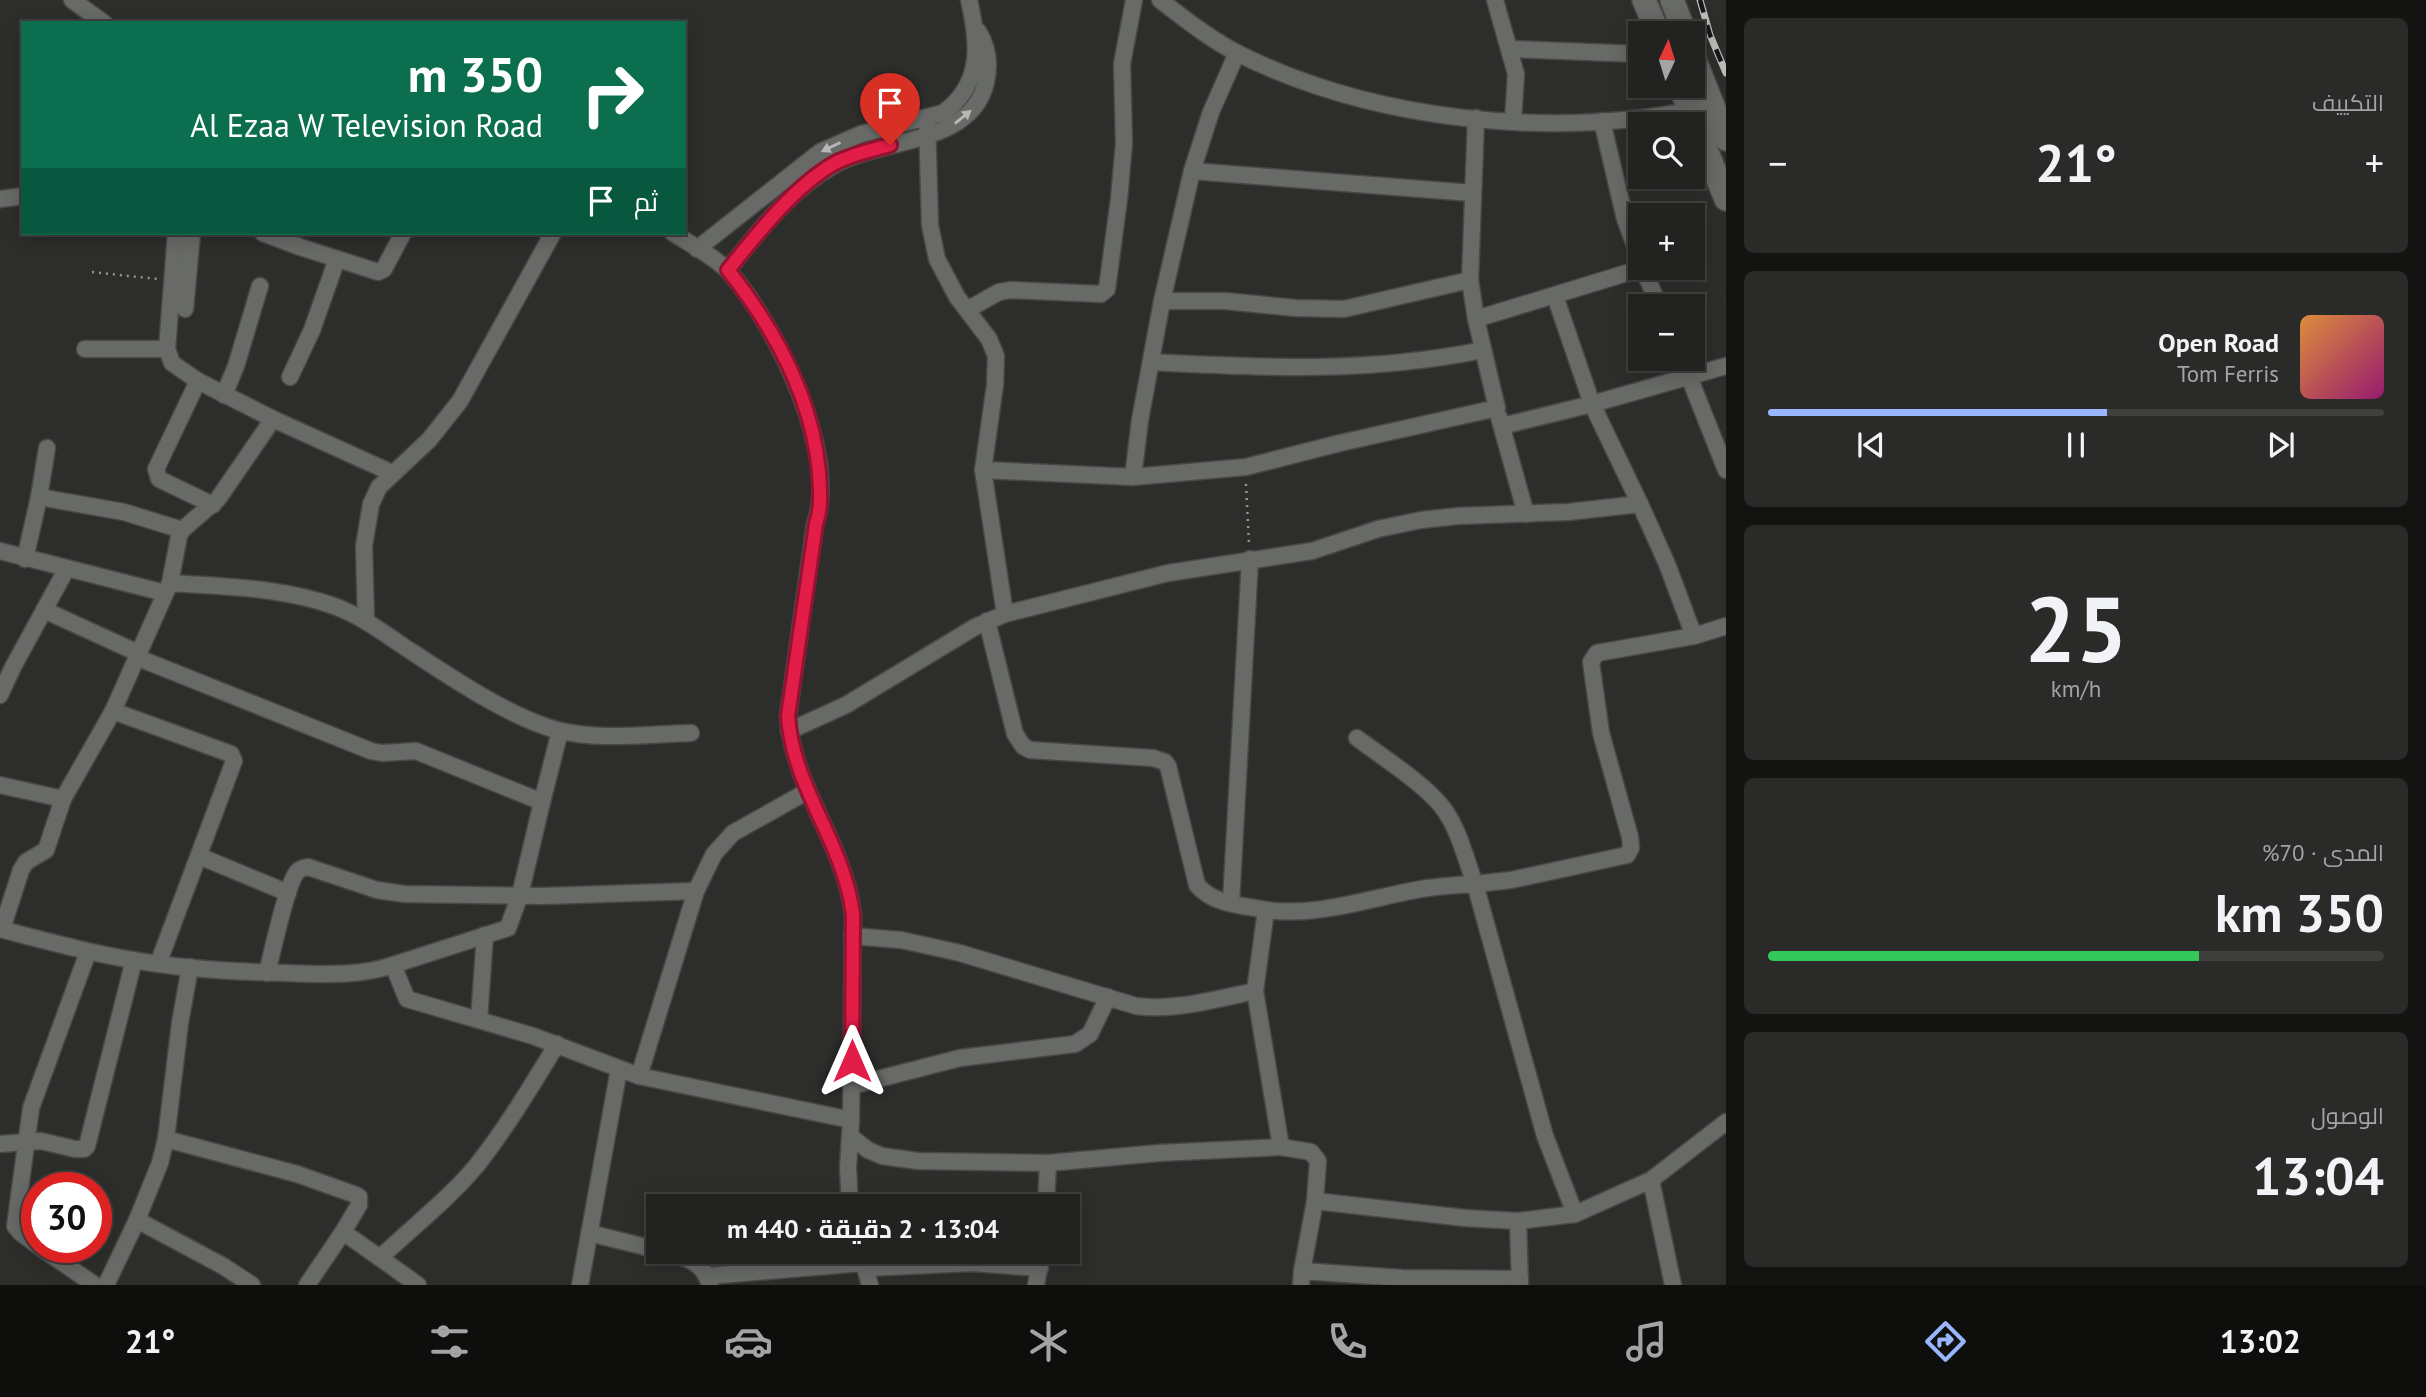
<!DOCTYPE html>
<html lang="ar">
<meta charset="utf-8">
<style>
:root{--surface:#222220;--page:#2a2a29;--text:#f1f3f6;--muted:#a2a4a5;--line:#3f3f3e;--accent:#99b5fd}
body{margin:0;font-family:"PT Sans",Cairo,sans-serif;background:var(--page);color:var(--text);direction:rtl;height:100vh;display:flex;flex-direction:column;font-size:26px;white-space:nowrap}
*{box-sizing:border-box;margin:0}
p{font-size:23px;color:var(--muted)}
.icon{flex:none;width:38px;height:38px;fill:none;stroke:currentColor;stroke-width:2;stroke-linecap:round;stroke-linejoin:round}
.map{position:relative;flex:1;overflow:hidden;direction:ltr}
.details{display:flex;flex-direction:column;gap:18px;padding:18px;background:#131312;width:700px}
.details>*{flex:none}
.hud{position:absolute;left:21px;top:21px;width:665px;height:214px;border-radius:0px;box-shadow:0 4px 18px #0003,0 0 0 2px var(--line);direction:rtl;background:#0b6e4f;color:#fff;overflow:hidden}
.needle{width:46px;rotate:4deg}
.tools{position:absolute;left:1628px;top:21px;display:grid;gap:14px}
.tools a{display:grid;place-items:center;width:77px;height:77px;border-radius:0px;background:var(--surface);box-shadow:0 4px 18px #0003,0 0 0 2px var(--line);font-size:35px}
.speed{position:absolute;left:21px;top:1172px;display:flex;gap:14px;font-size:35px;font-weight:700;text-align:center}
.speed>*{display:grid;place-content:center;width:91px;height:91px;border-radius:50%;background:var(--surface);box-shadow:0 4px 18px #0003,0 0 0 2px var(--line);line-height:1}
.speed .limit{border:10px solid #d22;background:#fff;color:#111}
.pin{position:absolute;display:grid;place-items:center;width:60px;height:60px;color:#fff;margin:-72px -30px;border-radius:50% 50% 50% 0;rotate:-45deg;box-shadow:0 0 7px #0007}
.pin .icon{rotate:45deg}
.me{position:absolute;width:77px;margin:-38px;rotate:0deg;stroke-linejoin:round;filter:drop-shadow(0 0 5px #0008)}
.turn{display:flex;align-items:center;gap:24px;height:147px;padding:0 28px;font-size:32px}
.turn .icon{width:91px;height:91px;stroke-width:2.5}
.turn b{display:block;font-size:49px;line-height:60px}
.then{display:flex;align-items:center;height:66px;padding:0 28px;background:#0003;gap:14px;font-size:26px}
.big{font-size:52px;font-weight:700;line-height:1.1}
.details .tile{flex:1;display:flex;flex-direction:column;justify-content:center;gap:10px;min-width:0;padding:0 24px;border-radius:10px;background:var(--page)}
.details .dial{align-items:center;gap:0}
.dial b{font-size:91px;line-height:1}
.song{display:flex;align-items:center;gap:21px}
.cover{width:84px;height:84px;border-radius:10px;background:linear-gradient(135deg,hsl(30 70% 55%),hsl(320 70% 35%))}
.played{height:7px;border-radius:4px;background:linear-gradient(90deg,var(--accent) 55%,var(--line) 55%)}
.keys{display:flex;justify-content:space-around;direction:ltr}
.heat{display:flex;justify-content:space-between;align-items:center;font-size:38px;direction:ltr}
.charge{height:10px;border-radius:5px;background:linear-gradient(90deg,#34c759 70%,var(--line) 0)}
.trip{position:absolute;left:646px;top:1194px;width:434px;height:70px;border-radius:0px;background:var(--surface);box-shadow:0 4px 18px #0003,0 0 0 2px var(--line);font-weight:700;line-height:70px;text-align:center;direction:rtl}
.menu{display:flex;height:112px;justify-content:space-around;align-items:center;background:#0e0e0d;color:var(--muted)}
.menu .icon{width:49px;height:49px}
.menu .selected{color:var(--accent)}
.menu b{font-size:32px;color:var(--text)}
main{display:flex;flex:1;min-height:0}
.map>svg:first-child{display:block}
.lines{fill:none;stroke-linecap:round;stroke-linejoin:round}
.street-casing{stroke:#484947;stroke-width:19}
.secondary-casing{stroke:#484947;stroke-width:26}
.path{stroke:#959694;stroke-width:2.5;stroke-dasharray:2 5;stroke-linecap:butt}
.street{stroke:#686a67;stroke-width:16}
.secondary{stroke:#686a67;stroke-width:23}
.rail-casing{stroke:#bbbcba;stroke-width:7}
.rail{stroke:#151615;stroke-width:4.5;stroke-dasharray:13;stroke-linecap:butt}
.oneway{fill:#b7b8b6}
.route-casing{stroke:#92132f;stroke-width:18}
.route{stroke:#e11d48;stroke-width:12}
</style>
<main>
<section class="details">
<div class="tile"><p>التكييف</p>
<div class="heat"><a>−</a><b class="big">21°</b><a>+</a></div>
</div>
<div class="tile">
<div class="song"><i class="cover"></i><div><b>Open Road</b><p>Tom Ferris</p></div></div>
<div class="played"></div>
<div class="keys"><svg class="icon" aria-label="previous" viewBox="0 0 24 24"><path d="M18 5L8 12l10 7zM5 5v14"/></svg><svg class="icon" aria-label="pause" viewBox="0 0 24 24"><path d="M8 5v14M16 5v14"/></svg><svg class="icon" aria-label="next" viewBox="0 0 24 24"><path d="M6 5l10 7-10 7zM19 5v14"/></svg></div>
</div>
<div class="tile dial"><b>25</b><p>km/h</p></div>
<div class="tile"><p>المدى · 70%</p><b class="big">350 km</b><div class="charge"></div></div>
<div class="tile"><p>الوصول</p><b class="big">13:04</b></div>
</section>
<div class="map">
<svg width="1726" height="1285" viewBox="0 0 1726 1285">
<rect width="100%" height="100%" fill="#2d2e2b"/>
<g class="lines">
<g class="street-casing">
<g id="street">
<polyline points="72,0 104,23"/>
<path d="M1160 0C1185 19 1211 40 1239 54 1374 121 1550 139 1697 109"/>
<polyline points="1495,0 1516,74 1513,121"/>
<polyline points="1510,49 1640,54"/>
<polyline points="1237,53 1211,112 1192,171 1162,301 1140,420 1133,477 1246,467 1340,443 1497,408 1476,319 1470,280 1476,118"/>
<polyline points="1602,121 1625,219 1640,259"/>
<polyline points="1192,171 1472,193"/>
<polyline points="0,199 23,196"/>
<polyline points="176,233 167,349 172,363 198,381 273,419 392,473"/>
<polyline points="263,233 300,247 378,272 384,269 403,233"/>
<path d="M673 233C689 243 718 259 730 273 776 325 840 455 815 524L788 716C793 789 844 841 853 915L851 1120 848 1168 850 1206"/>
<path d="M697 249 820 152 861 134 943 113C983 84 979 43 969 0"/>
<path d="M728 270C758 232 791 189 834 165 880 138 972 146 986 82 990 64 988 47 978 31"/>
<polyline points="1555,296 1592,404 1640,504"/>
<polyline points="1162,301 1225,301 1296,308 1344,309 1470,280"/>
<polyline points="185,309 192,233"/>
<polyline points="967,310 999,292 1011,290 1101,294 1107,289 1119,199 1124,143 1122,64 1134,0"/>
<polyline points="1476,319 1643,268 1659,306"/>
<polyline points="85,349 167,349"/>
<polyline points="1682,359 1726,470"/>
<path d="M1151 362C1264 368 1371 373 1483 350"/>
<polyline points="290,377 312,330 337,259"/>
<polyline points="198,381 156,469 159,479 213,505"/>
<polyline points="224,395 236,366 260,286"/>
<polyline points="1499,417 1526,514"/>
<polyline points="1502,426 1592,404 1726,366"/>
<polyline points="983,470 1133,477"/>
<polyline points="39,497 124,512 182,530"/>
<polyline points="0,551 165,593"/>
<polyline points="25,559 39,497 47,448"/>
<path d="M170 583C225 587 281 587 334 606 359 615 381 631 403 646 446 674 508 717 557 730 599 741 647 734 691 733"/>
<polyline points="44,610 138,653"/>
<polyline points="1005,614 1168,573 1312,551 1378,529 1421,520 1458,516 1568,512 1640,504 1667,564 1694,636 1726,626"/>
<polyline points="366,621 364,546 371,504 379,487 429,440 460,401 553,233"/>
<path d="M987 621 1015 734 1023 746 1030 750 1153 758 1165 762 1168 766 1197 885C1214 905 1241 905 1266 910L1255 991"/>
<polyline points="136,657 371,751 382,753 416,751 542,802 560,731"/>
<polyline points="0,695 13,667 66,570"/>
<polyline points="113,711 231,754 234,761 158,964"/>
<polyline points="789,731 846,705 975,627 1005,614 983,470 995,385 996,356 989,339 957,297 937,259 930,225 927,118"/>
<path d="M1357 738C1382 757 1425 784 1443 808 1459 829 1466 860 1475 884L1511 880 1627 855 1631 848 1630 837 1601 733 1591 662 1597 653 1694 636"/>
<polyline points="0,785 63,799"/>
<polyline points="542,802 520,895 508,928 393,965 407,999 533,1036 639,1076 851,1120"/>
<polyline points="199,856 288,893"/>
<polyline points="1231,903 1250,559"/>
<path d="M1266 910C1318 917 1370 898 1421 889 1439 886 1457 885 1475 884L1545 1136 1575 1214"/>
<path d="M0 929C50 942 101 956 152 963 196 970 242 972 286 973 322 974 358 977 393 965"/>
<polyline points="2,929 21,870 26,862 46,850 63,799 113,711 170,583 179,536 182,530 218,499 273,419"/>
<path d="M267 973C272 954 287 881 298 871 301 868 304 868 308 867L377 890 404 894 543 896 696 891"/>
<polyline points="479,1020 485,935"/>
<polyline points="639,1076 696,891 714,854 733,833 808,791"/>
<polyline points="851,1086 960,1058 1075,1044 1090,1034 1108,997"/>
<path d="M850 1136 868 1150 882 1156 918 1161 1048 1163 1159 1153 1281 1147 1255 991C1216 999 1176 1011 1136 1006L960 953 901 940 852 936"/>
<polyline points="166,1139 297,1174 356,1195 359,1197 359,1205 343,1232"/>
<polyline points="0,1144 41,1141 75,1149 84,1149 87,1146 134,960"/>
<polyline points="1281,1147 1311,1152 1318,1161 1315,1201 1302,1271"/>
<polyline points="1651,1180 1673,1285"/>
<polyline points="1315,1201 1465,1218 1518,1221"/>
<polyline points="1046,1206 1048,1163"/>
<polyline points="137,1220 160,1163 166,1139 180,1023 190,967"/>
<polyline points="589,1233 658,1250"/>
<polyline points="37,1245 21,1233 15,1226 31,1108 88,952"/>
<polyline points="41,1248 95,1285"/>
<path d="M661 1251C683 1257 703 1260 710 1285"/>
<polyline points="860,1251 870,1285"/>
<polyline points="865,1268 972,1263 1040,1268"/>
<polyline points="708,1276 863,1263"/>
<polyline points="106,1285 137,1220 223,1266 252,1285"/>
<polyline points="307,1285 343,1232 380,1258"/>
<path d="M418 1285 380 1258C412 1227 448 1200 477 1165 507 1127 532 1085 557 1044"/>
<polyline points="580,1285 619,1069"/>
<polyline points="1036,1285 1042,1251"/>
<polyline points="1301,1285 1302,1271 1402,1278 1520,1279"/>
<polyline points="1520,1285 1518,1221 1575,1214 1651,1180 1726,1122"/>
</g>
</g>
<g class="secondary-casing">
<g id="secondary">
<polyline points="1644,0 1658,33"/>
<polyline points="1672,0 1685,33"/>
<polyline points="1692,53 1726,139"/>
<polyline points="1680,86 1726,199"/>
</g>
</g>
<g class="path">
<polyline points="92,272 158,279"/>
<polyline points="1246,484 1249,544"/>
</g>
<use href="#street" class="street"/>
<use href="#secondary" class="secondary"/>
<g class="rail-casing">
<polyline id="rail" points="1700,0 1710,35 1726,73"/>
</g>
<use href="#rail" class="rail"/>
</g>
<defs><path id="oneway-solid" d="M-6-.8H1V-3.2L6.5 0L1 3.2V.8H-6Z" transform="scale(1.75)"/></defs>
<g class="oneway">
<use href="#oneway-solid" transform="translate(963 117) rotate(-39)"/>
<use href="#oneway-solid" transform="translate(831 147) rotate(154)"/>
</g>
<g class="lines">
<g class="route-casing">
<path id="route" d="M852 1061 853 915C844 842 793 789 788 716L816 524C822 506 820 491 819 472 812 397 774 328 728 270 756 235 797 183 837 162 854 154 872 150 890 145"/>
</g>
<use href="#route" class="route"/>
</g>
</svg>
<div class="tools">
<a><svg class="needle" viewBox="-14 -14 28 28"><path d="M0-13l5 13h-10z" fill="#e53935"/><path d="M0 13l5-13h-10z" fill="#a2a4a5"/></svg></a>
<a><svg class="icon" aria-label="search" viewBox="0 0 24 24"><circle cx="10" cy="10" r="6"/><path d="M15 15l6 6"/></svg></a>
<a>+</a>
<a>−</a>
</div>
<div class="speed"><div class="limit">30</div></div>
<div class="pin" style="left:890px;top:145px;background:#d93025"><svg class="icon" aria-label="arrive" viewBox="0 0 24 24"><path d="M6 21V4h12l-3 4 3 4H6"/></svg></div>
<svg class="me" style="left:852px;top:1061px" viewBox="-20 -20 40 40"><path d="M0-17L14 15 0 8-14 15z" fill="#e11d48" stroke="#fff" stroke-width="4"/></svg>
<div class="trip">13:04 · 2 دقيقة · 440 m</div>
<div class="hud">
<div class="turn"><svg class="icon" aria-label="right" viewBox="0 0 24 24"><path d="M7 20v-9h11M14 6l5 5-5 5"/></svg><div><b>350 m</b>Al Ezaa W Television Road</div></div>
<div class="then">ثم<svg class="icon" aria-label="arrive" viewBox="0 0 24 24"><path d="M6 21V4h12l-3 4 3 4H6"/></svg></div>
</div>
</div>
</main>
<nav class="menu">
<b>13:02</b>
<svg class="icon selected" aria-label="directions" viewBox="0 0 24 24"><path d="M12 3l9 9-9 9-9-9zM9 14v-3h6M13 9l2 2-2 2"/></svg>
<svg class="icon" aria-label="music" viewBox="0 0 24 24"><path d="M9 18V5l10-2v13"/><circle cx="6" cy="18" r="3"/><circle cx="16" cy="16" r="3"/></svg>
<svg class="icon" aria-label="phone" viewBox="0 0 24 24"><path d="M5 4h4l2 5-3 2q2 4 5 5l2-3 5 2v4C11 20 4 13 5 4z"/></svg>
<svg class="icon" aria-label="climate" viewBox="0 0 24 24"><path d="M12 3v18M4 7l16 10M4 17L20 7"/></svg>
<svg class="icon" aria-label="car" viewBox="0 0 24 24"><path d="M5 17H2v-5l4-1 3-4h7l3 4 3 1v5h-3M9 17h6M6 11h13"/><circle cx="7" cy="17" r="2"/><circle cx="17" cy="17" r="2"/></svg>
<svg class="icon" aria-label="filters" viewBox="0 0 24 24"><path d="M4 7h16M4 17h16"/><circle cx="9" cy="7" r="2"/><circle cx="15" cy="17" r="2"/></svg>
<b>21°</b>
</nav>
